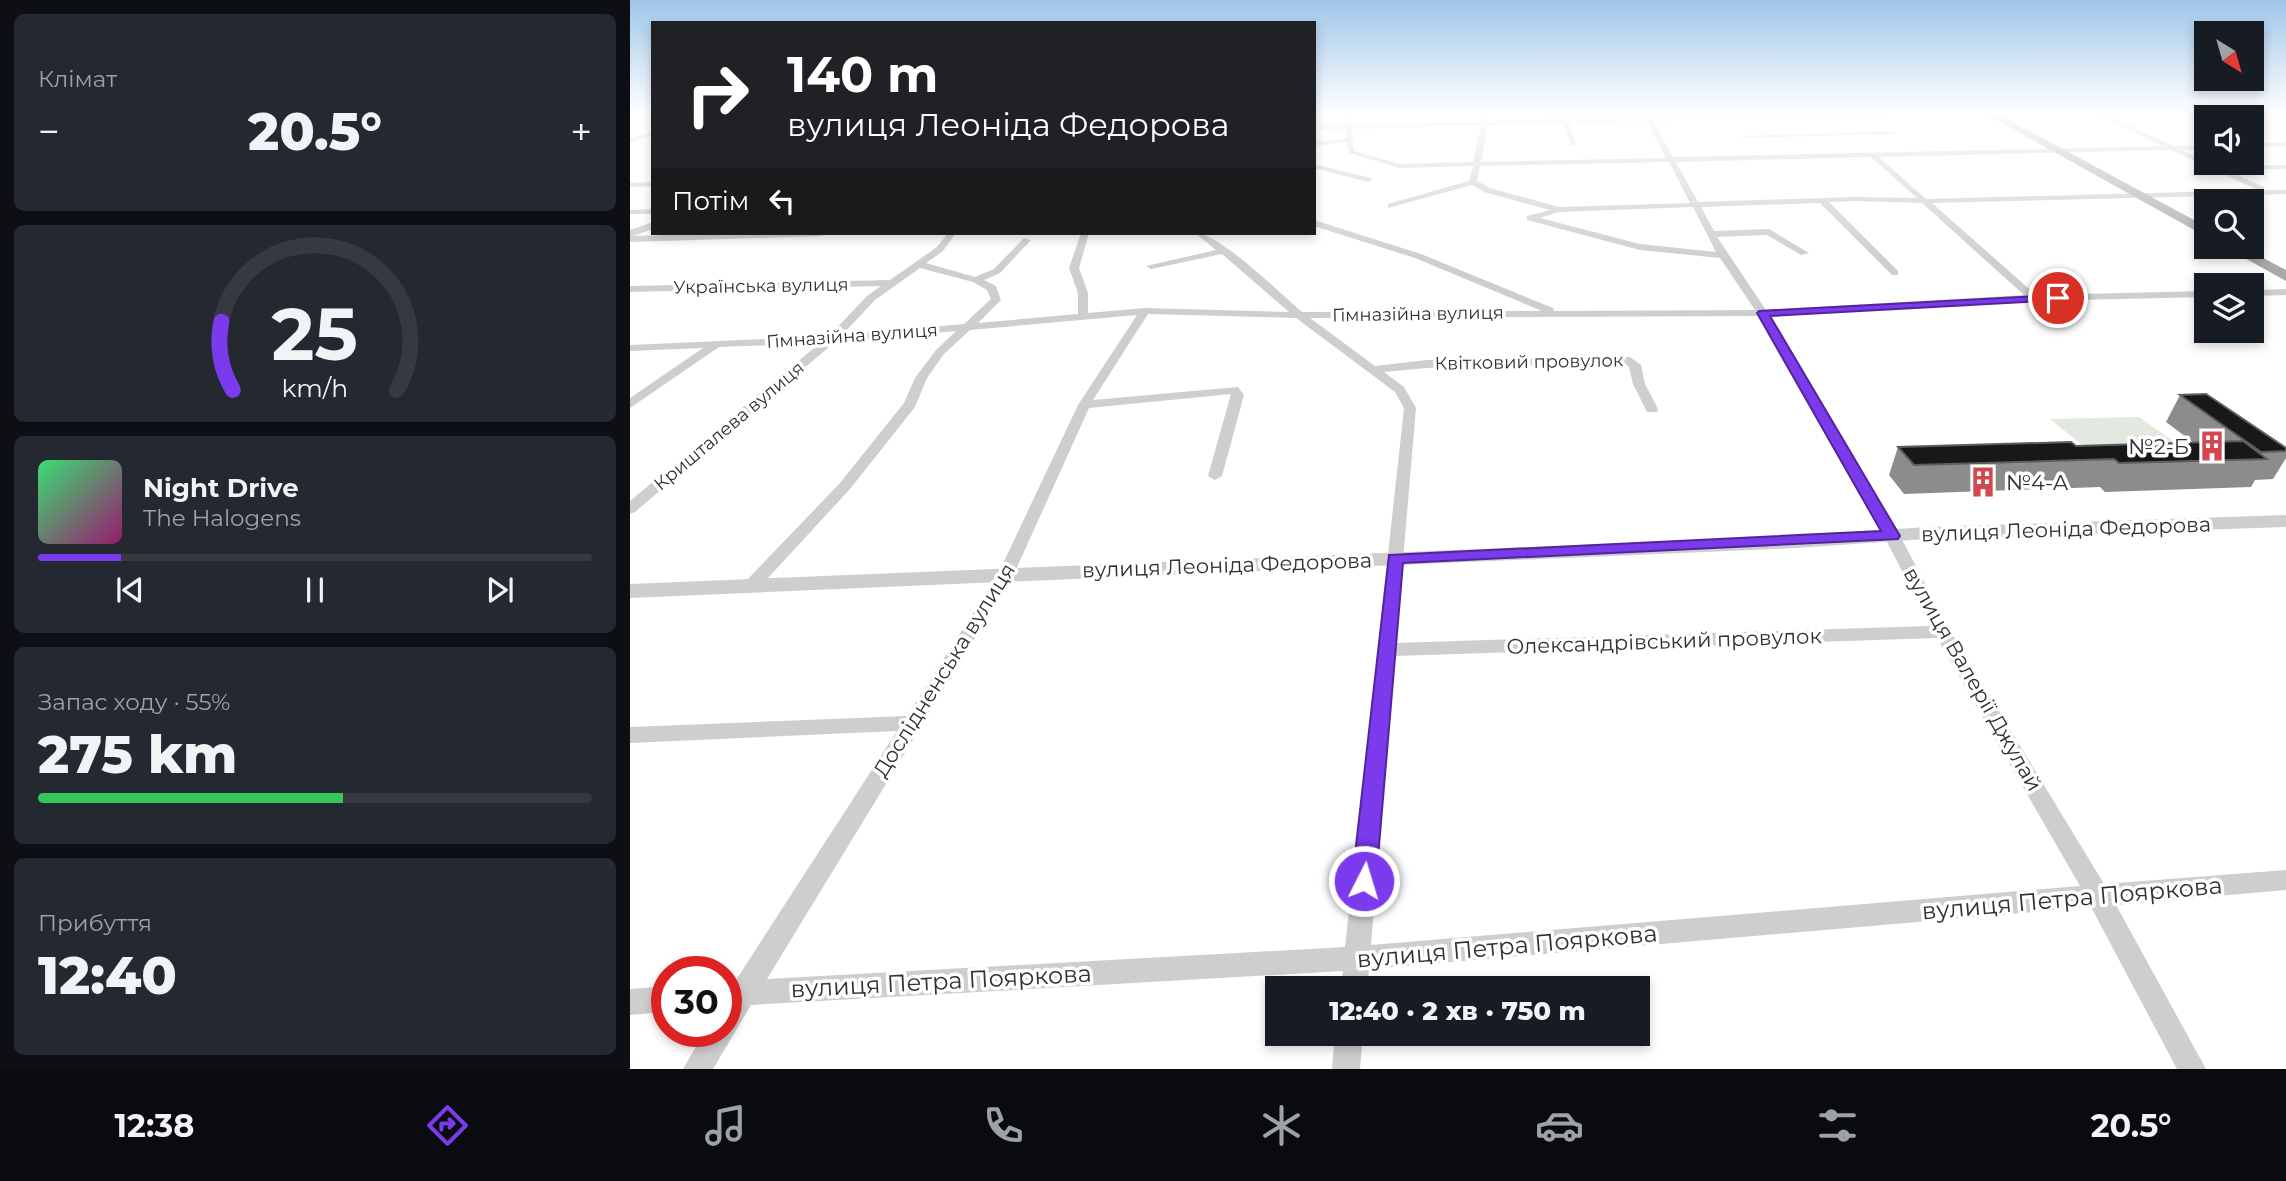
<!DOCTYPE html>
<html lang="uk">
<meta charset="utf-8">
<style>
:root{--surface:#171b24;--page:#242831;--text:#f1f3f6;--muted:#9ea1a6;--line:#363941;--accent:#7c3aed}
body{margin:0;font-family:Montserrat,sans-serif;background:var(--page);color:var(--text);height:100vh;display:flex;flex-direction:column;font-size:26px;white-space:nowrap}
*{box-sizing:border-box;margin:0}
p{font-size:23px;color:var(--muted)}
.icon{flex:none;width:38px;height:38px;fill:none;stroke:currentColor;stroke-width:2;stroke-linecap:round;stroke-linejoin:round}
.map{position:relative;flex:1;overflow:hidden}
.details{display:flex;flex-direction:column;gap:14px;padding:14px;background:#0d0f14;width:630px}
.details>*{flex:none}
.guide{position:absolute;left:21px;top:21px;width:665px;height:214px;border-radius:0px;box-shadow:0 4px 10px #0003;background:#202124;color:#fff;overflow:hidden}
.needle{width:46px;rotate:143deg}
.tools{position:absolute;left:1564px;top:21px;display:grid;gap:14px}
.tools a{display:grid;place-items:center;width:70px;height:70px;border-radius:0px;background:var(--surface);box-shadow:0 4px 10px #0003;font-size:35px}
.speed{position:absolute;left:21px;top:956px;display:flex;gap:14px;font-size:35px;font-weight:700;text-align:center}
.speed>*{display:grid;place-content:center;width:91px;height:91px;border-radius:50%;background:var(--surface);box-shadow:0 4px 10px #0003;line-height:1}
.speed .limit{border:10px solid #d22;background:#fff;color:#111}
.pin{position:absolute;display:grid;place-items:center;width:60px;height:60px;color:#fff;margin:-30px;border:4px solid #fff;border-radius:50%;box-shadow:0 2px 7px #0007}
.me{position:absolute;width:77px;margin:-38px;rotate:5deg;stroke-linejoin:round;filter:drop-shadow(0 0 5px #0008)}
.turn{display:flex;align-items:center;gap:24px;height:147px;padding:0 21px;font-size:32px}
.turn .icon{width:91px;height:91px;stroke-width:2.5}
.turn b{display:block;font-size:49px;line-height:60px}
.then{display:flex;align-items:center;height:66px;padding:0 21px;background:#0003;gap:14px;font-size:26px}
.big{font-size:52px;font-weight:800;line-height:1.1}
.details .widget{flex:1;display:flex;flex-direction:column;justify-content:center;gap:10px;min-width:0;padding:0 24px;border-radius:10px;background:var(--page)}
.details .dial{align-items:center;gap:0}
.dial svg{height:182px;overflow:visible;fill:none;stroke:var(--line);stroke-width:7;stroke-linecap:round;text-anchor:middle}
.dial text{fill:var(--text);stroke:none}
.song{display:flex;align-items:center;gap:21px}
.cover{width:84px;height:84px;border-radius:10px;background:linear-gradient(135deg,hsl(140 70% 55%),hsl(320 70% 35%))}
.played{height:7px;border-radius:4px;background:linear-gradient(90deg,var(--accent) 15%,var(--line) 15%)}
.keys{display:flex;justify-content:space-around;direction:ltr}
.heat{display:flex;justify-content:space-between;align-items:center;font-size:38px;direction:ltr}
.charge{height:10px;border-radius:5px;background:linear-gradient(90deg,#34c759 55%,var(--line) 0)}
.trip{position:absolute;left:635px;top:976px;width:385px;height:70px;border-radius:0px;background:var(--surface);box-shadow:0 4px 10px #0003;font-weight:800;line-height:70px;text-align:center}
.dock{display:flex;height:112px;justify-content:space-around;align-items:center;background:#090b0e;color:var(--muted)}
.dock .icon{width:49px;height:49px}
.dock .selected{color:var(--accent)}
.dock b{font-size:32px;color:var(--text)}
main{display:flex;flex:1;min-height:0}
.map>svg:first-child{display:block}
.green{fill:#e3e9de}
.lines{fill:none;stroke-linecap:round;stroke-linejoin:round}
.minor{fill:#cecece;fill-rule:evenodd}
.tertiary{fill:#cecece;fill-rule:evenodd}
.primary{fill:#a9a9a9;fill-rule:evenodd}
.wall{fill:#8c8c8c}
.building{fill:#181818;stroke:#5d5d5d;stroke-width:2}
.route{fill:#7c3aed;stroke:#51269a;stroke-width:2}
.labels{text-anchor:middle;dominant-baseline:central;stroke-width:7;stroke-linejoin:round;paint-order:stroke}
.far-street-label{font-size:18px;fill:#313131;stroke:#fff}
.poi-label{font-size:21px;fill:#313131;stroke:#fff;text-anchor:end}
.street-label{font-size:21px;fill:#313131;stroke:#fff}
.near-street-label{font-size:24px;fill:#313131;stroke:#fff}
</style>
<main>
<section class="details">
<div class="widget"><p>Клімат</p>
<div class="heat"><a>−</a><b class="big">20.5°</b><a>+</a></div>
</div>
<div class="widget dial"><svg viewBox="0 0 100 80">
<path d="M14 69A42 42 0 1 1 86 69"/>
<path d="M14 69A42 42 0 0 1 9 39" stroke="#7c3aed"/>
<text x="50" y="56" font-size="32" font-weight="700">25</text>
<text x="50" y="72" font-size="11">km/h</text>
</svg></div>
<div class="widget">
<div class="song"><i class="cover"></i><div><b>Night Drive</b><p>The Halogens</p></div></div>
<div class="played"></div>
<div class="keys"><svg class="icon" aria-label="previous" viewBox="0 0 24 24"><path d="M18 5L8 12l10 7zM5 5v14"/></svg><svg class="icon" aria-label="pause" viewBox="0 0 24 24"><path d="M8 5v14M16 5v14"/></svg><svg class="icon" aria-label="next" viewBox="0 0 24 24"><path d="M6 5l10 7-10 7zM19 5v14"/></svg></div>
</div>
<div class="widget"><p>Запас ходу · 55%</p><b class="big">275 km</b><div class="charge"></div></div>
<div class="widget"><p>Прибуття</p><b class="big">12:40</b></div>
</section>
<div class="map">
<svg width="1656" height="1069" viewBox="0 0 1656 1069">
<rect width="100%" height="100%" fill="#fff"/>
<polygon class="green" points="1509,417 1566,457 1472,461 1420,419"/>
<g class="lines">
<g class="minor">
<path d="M713 112H719L721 125 852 122 850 115 853 113 858 121 1014 117 1009 112H1016L1021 117 1203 112 1363 113 1023 121 1043 157 1533 146 1462 112H1470L1543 146 1577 145V149L1552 150 1588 166 1656 165V169L1596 170 1634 187V190H1656V194L1302 203 1406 295 1577 291V297L1403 301 1140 316 1270 536 1321 632 1474 884 1656 870V890L1486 905 1576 1069H1547L1461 907 739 969 737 989H711L713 971 121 1005 83 1069H53L75 1031H96V981L106 980 267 731 0 743V727L277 716 368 574 448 405 507 315 340 330 314 354 297 378 285 407 220 489 127 590H115L113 586 115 582 210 483 274 403 285 378 306 350 326 331 205 342 5 512 0 514V501L190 343 89 347 0 408V398L73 348 0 351V345L199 336 237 296 251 286 0 292V286L260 280 307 247 318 233H326L313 251 296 263 345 277 364 269 394 238 401 240 370 273 354 280 366 286 371 300 348 323 448 314V293L439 268 451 233H459L449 268 458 293V313L515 308 659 312 592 254 521 269 516 266 586 250 565 233C588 232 651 294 672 312L912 311 785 258 684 226V220L791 254 923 308 924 311 1125 310 1090 258 1010 250 897 220V216L920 210 854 192 842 185 758 208V204L839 181 843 166 770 168 719 153 716 142 684 146V142L716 138 715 129 684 130V126L714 125ZM1017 121 1036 158 851 162 858 125 933 123 940 144 943 146 946 144 939 123ZM851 125 843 162 770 164 724 151 721 129ZM1541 150 1628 190 1296 199 1249 157ZM1241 157 1287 198 1224 197 1068 202 1046 162ZM1039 162 1060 203 929 207 860 188 847 181 850 166ZM1224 201 1292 203 1394 295 1136 310 1087 237 1137 235 1171 255 1179 253 1139 229 1084 231 1071 207 1190 203 1262 275H1268V271L1199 202ZM1063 207 1086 252 1010 244 910 218 928 212ZM290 268 343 282 357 290 361 299 334 324 212 335 245 300ZM518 314 666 318 765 392 774 408 715 947 137 979 384 574 459 408 601 394 578 476 585 480 592 476 614 395 608 387 463 400ZM1129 316 1254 536 1300 626 766 643 786 408 774 387 754 372 797 368 993 363 999 367 1003 384 1017 412H1027L1028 409 1015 384 1011 365 1000 357 797 360 745 366 680 318ZM1307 638 1450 886 741 945 765 656Z"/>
<polygon points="1652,112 1656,112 1656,114 1653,113"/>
<polygon points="23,131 23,135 0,143 0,139"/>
<polygon points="1263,131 1265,134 1114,138 1111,136"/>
<polygon points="1656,142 1656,146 1622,147 1622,143"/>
<polygon points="684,164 741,178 742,180 738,182 684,168"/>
<polygon points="23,182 23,186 0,187 0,183"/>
<polygon points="23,209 23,214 0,214 0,210"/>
<polygon points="115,233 196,233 192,236 0,242 0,236"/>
<polygon points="1656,289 1656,295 1622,296 1622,290"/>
<polygon points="37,986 37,1012 0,1015 0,989"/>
<polygon points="705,1034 733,1034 730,1069 702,1069"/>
</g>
<g class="tertiary">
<polygon points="23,222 23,229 0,237 0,230"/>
<polygon points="1656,515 1656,527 1296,539 1166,548 0,598 0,584 1166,536 1296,527"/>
</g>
<g class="primary">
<polygon points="1352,112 1364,112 1577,227 1577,237"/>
<polygon points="1595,247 1612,247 1656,270 1656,281"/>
</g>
</g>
<polygon class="wall" points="1550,395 1656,448 1656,458 1643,479 1625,480 1621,487 1475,492 1470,487 1274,494 1259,475 1268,447 1446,446 1564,443 1536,422"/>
<g class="building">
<polygon points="1576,394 1656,448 1656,451 1631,452 1550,395"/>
<polygon points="1613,441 1637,459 1489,463 1484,459 1284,465 1268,447 1441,442 1446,446"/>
</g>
<linearGradient id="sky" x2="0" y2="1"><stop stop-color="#9ec5e8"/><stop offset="0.43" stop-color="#fff"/><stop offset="1" stop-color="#fff" stop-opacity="0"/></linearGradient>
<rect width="1656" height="262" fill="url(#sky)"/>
<polygon class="route" points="1428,295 1432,296 1432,300 1140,316 1270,536 1268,539 773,563 746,881 742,889 734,892 725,889 722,881 759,555 1251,531 1127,313 1129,311"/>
<defs>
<g id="building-bare" transform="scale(2.415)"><path d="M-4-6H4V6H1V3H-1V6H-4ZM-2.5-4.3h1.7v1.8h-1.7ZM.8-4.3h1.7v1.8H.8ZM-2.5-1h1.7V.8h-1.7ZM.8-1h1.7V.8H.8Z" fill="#d3484f" stroke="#fff" stroke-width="2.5" paint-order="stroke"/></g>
</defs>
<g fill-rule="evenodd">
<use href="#building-bare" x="1582" y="446"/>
<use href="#building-bare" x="1353" y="482"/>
</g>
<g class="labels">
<g class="far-street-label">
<text transform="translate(131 286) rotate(-1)">Українська вулиця</text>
<text transform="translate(788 314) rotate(-1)">Гімназійна вулиця</text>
<text transform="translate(222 336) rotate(-4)">Гімназійна вулиця</text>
<text transform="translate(899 362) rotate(-1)">Квітковий провулок</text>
<text transform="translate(99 426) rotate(-40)">Кришталева вулиця</text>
</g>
<g class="poi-label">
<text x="1559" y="446">№2-Б</text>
<text x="1376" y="482" text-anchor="start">№4-А</text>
</g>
<g class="street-label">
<text transform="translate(1436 529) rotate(-2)">вулиця Леоніда Федорова</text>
<text transform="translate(597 565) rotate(-2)">вулиця Леоніда Федорова</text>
<text transform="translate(1034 641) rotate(-2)">Олександрівський провулок</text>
<text transform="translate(314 670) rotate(-58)">Дослідненська вулиця</text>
<text transform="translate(1343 679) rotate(60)">вулиця Валерії Джулай</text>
</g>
<g class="near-street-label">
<text transform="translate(1442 898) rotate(-5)">вулиця Петра Пояркова</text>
<text transform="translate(877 946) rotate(-5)">вулиця Петра Пояркова</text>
<text transform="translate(311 981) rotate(-3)">вулиця Петра Пояркова</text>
</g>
</g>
</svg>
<div class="tools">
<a><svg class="needle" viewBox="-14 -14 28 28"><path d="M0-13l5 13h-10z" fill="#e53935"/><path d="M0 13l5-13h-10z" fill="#9ea1a6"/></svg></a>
<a><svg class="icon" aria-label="sound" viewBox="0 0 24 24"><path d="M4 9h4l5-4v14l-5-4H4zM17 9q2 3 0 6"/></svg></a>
<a><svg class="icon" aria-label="search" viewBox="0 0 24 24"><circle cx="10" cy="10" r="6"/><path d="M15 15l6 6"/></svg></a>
<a><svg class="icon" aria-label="layers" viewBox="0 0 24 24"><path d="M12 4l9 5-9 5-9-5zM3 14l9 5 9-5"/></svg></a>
</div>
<div class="speed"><div class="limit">30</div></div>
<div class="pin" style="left:1428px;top:298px;background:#d93025"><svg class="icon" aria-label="arrive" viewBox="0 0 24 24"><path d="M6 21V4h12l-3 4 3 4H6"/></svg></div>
<svg class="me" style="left:734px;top:881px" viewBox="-20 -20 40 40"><circle r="17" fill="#7c3aed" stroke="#fff" stroke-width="3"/><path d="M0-11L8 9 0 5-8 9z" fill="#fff"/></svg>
<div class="trip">12:40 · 2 хв · 750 m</div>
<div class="guide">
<div class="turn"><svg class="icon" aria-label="right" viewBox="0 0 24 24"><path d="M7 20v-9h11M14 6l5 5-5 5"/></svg><div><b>140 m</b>вулиця Леоніда Федорова</div></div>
<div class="then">Потім<svg class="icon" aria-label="left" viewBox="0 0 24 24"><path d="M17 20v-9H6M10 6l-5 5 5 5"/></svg></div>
</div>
</div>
</main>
<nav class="dock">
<b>12:38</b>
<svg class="icon selected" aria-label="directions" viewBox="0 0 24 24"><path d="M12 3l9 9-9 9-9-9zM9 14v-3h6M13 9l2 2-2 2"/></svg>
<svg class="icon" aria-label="music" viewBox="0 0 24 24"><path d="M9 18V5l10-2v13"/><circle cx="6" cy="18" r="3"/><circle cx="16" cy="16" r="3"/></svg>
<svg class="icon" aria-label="phone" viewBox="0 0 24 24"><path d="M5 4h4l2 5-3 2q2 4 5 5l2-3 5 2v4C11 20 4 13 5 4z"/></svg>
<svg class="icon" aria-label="climate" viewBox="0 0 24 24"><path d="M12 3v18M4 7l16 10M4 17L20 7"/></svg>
<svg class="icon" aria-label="car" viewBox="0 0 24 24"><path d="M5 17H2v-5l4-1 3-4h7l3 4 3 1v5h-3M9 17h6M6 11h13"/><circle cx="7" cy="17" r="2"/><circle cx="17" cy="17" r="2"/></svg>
<svg class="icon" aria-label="filters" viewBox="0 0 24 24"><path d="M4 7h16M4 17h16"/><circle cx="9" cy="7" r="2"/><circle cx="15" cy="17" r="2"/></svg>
<b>20.5°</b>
</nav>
